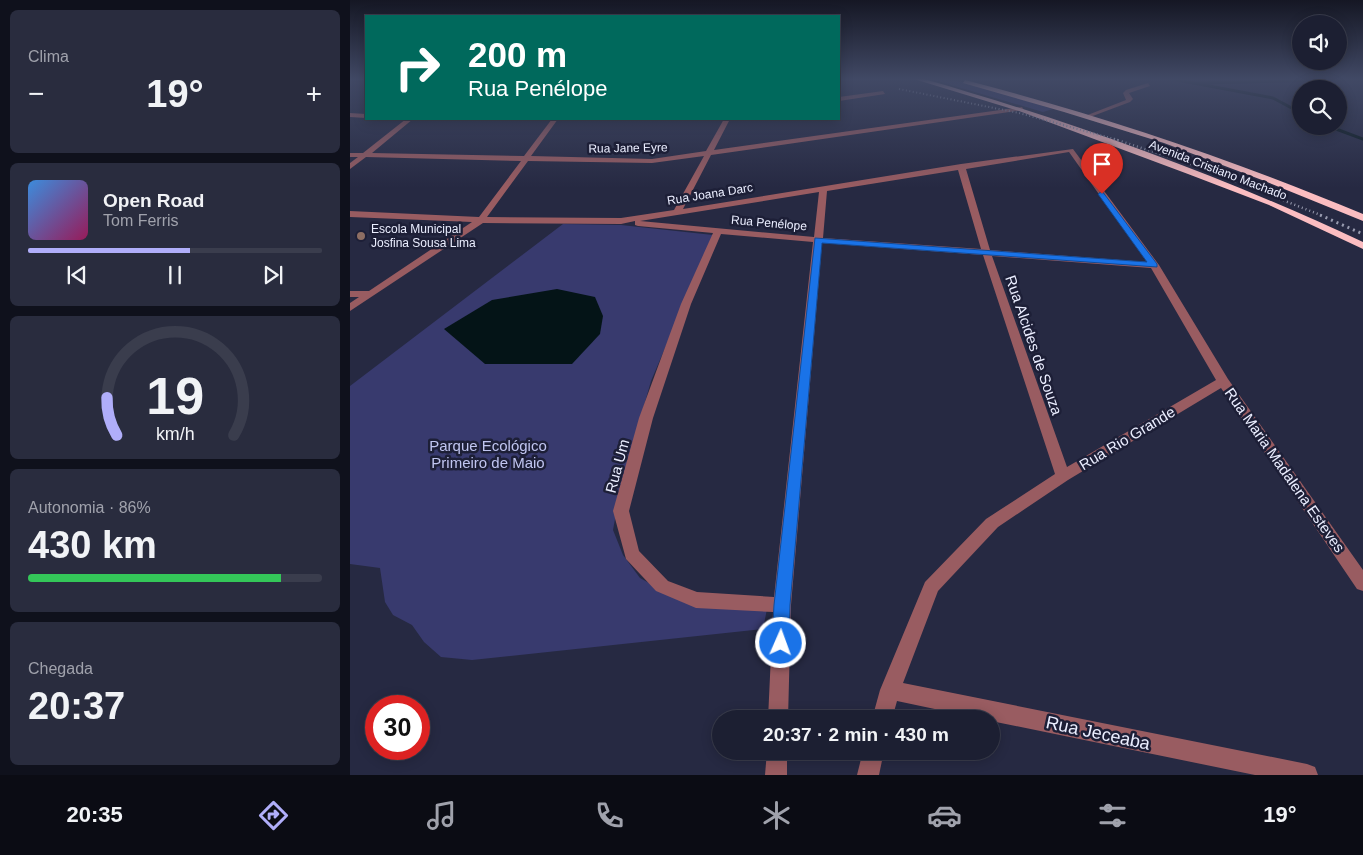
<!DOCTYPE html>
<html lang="pt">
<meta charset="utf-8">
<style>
:root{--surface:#1c1f32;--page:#292c3e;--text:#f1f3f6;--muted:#a0a2ac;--line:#3a3d4d;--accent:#b0aefa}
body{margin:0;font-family:Arial,sans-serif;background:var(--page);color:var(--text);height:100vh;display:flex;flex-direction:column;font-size:19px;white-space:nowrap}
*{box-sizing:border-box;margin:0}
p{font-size:16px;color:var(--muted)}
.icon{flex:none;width:28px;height:28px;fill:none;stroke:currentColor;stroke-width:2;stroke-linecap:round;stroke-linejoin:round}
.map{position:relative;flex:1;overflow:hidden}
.sheet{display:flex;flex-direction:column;gap:10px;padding:10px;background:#0f111c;width:350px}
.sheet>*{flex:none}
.guide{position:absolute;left:15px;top:15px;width:475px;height:105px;border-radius:0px;box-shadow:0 2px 12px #0003,0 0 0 1px var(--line);background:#00695c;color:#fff;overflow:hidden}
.buttons{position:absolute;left:942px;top:15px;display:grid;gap:10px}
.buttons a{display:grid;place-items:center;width:55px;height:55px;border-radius:50%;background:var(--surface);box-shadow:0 2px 12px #0003,0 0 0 1px var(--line);font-size:25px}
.speed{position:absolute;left:15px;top:695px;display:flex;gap:10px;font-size:25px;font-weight:700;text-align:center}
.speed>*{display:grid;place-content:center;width:65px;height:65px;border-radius:50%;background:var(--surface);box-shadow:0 2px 12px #0003,0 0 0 1px var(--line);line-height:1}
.speed .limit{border:8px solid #d22;background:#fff;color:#111}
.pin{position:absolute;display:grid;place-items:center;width:42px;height:42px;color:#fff;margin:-51px -21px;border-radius:50% 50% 50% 0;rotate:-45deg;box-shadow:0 0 5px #0007}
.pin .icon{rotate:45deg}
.me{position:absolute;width:55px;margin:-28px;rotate:2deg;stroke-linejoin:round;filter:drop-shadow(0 0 4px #0008)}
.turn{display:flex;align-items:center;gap:18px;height:105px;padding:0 20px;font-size:22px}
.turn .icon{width:65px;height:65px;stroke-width:2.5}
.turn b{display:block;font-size:35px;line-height:42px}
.big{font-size:38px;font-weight:700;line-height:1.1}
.sheet .widget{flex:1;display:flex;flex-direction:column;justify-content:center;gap:8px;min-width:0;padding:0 18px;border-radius:8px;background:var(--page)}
.sheet .dial{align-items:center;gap:0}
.dial svg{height:130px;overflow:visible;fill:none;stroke:var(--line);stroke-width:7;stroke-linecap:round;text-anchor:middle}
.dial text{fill:var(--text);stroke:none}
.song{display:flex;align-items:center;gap:15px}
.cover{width:60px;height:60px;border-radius:8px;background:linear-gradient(135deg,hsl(210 70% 55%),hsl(330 70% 35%))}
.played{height:5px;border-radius:2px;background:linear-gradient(90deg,var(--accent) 55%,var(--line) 55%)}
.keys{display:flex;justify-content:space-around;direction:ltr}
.heat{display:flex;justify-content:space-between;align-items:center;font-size:28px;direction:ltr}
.charge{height:8px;border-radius:4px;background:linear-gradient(90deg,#34c759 86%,var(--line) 0)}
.trip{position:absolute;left:362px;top:710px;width:288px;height:50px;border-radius:25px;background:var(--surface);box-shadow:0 2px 12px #0003,0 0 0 1px var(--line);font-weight:700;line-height:50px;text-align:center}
.dock{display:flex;height:80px;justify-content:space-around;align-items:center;background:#0b0c14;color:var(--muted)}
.dock .icon{width:35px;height:35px}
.dock .active{color:var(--accent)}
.dock b{font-size:22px;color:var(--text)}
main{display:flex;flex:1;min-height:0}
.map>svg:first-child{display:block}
.green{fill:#383a6e}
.water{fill:#041417}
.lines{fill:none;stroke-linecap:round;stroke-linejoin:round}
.stream{stroke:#041417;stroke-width:3}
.minor{fill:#995c61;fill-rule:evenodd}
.highway{fill:#fbbdc1;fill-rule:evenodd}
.rail-far2{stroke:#989baf;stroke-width:2;stroke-dasharray:1 2.5;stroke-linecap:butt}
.rail-far1{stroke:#989baf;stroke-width:2.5;stroke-dasharray:1 3;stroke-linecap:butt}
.rail{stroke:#989baf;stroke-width:3;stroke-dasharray:2 4;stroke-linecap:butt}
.route{fill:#1a73e8;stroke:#114b97}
.education-dot{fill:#8d6e63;stroke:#1d1f37;stroke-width:2}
.labels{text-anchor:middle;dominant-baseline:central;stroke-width:5;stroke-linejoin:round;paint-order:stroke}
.far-street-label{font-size:12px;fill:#ebeeff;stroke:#1d1f37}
.far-poi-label{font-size:12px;fill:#ebeeff;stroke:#1d1f37;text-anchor:start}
.street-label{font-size:15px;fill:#ebeeff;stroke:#1d1f37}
.park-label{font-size:15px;fill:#c0c5f0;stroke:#1d1f37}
.near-street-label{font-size:18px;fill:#ebeeff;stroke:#1d1f37}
</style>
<main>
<section class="sheet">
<div class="widget"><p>Clima</p>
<div class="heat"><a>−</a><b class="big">19°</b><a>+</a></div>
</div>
<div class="widget">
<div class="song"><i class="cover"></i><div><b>Open Road</b><p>Tom Ferris</p></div></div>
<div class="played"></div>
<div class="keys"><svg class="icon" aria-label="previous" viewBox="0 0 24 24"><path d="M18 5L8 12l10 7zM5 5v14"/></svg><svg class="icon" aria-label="pause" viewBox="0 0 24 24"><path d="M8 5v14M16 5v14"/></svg><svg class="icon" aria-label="next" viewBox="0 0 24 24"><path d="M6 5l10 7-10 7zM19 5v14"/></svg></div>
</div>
<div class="widget dial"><svg viewBox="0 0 100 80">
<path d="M14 69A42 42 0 1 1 86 69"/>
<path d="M14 69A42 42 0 0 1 8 46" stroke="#b0aefa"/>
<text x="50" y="56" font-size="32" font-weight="700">19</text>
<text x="50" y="72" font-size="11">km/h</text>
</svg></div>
<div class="widget"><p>Autonomia · 86%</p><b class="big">430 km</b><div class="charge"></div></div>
<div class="widget"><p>Chegada</p><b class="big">20:37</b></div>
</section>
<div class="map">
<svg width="1013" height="775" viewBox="0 0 1013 775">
<rect width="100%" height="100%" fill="#262942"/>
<g class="green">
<path d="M581 79C621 79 664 97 703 109L693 112Z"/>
<polygon points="213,224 271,225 363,235 301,381 271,486 263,530 273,555 290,578 333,602 417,609 413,629 122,660 91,657 74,642 62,625 43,615 35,602 30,568 0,564 0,386"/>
</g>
<polygon class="water" points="207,289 245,297 253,316 250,334 222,364 135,364 94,329 142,300"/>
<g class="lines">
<g class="stream">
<polyline points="822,79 923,98 951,113"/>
<polyline points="848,83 1012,79"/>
<polyline points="978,126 1013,139"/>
</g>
<g class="minor">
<polygon points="798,83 800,86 779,93 783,99 780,102 740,117 735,116 776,100 773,93 776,90"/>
<polygon points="533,91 535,94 489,101 489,97"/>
<path d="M672 107 674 110 361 155 333 209 611 164 723 149 809 265 878 379 1013 570V591L1007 589 871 388 718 480 648 527 588 591 553 683 957 764 965 767 968 775H905L641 721V719H632L547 701 542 719H522L530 690 575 582 636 519 705 474 633 255 472 243 441 605 438 719H418L423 612 346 608 306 591 276 559 263 511 289 418 331 304 363 233 288 226 285 225V221L271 224 133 223 0 311V303L9 297H0V291H19L122 222 0 217V211L129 217 171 161 16 157 0 169V163L8 157H0V153H13L56 119H63L22 153 174 156 202 119H208L181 156 302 159 356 151 374 119H380L364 150ZM719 152 797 262 640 250 616 169ZM354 156 324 210 271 218 137 217 178 161 302 163ZM608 170 631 249 473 238 477 191ZM469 192 464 237 290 221ZM371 234 463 242 424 597 347 592 318 581 289 551 279 511 303 418 341 304ZM642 256 801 268 866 380 717 467Z"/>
<polygon points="0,113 16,114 16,118 0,117"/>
<polygon points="281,119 310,119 307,121 284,121"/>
<polygon points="417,751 437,751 437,775 415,775"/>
<polygon points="513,751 534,751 529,775 507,775"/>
</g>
<g class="highway">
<path d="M564 79H574C724 122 872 176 1013 242V249L919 205 838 174 669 111Z"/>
<path d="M615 80C751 115 884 160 1013 214V221L912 180 814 143 714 112 613 83Z"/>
</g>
<polyline class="rail-far2" points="549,89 669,113 768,140"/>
<polyline class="rail-far1" points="764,139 844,165 973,216"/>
<polyline class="rail" points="970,215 1013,234"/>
</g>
<linearGradient id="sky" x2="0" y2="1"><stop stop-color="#151724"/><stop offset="0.42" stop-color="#414965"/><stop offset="1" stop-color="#414965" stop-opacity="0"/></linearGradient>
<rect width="1013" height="188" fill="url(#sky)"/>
<polygon class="route" points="752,191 807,264 807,267 472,243 440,605 439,643 437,648 431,651 425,648 422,643 424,605 465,238 797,262 748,194"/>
<circle class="education-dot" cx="11" cy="236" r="5"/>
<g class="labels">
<g class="far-street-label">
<text transform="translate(278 148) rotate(-1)">Rua Jane Eyre</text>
<text transform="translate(868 170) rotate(21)">Avenida Cristiano Machado</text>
<text transform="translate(360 194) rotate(-9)">Rua Joana Darc</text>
<text transform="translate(419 223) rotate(5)">Rua Penélope</text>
</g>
<g class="far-poi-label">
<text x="21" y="229">Escola Municipal<tspan x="21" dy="14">Josfina Sousa Lima</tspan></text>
</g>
<g class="street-label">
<text transform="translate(684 345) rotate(71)">Rua Alcides de Souza</text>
<text transform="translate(777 438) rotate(-31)">Rua Rio Grande</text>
<text transform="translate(267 466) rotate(-75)">Rua Um</text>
<text transform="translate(935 470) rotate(55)">Rua Maria Madalena Esteves</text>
</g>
<g class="park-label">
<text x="138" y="445">Parque Ecológico<tspan x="138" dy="17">Primeiro de Maio</tspan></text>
</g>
<g class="near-street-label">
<text transform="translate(748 733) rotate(12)">Rua Jeceaba</text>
</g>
</g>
</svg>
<div class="buttons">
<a><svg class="icon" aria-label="sound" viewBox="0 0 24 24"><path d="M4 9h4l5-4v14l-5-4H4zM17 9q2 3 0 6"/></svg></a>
<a><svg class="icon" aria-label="search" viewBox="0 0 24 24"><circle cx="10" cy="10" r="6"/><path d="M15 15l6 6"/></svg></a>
</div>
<div class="speed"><div class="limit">30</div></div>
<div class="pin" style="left:752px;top:194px;background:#d93025"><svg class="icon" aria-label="arrive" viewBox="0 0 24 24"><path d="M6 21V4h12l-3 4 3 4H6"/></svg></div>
<svg class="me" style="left:431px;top:643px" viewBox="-20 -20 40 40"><circle r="17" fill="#1a73e8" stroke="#fff" stroke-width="3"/><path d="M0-11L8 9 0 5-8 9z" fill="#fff"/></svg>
<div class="trip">20:37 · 2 min · 430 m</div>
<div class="guide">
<div class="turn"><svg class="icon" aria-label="right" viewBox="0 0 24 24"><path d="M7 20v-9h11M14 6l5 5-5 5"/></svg><div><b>200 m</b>Rua Penélope</div></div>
</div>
</div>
</main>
<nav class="dock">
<b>20:35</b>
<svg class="icon active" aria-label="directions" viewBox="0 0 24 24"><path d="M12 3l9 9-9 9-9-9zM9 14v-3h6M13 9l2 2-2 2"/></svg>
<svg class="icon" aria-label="music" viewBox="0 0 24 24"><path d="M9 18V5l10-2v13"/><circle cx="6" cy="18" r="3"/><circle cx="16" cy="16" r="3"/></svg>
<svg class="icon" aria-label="phone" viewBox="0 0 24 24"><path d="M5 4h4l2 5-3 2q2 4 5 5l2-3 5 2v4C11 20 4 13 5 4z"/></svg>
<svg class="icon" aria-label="climate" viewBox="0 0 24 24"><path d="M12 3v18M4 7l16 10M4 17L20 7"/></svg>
<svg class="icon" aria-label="car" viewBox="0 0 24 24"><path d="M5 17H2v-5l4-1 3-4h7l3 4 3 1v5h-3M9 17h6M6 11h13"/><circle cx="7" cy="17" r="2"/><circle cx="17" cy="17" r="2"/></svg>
<svg class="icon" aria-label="filters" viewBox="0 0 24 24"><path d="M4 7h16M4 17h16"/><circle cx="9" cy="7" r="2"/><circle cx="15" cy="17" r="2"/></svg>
<b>19°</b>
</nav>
